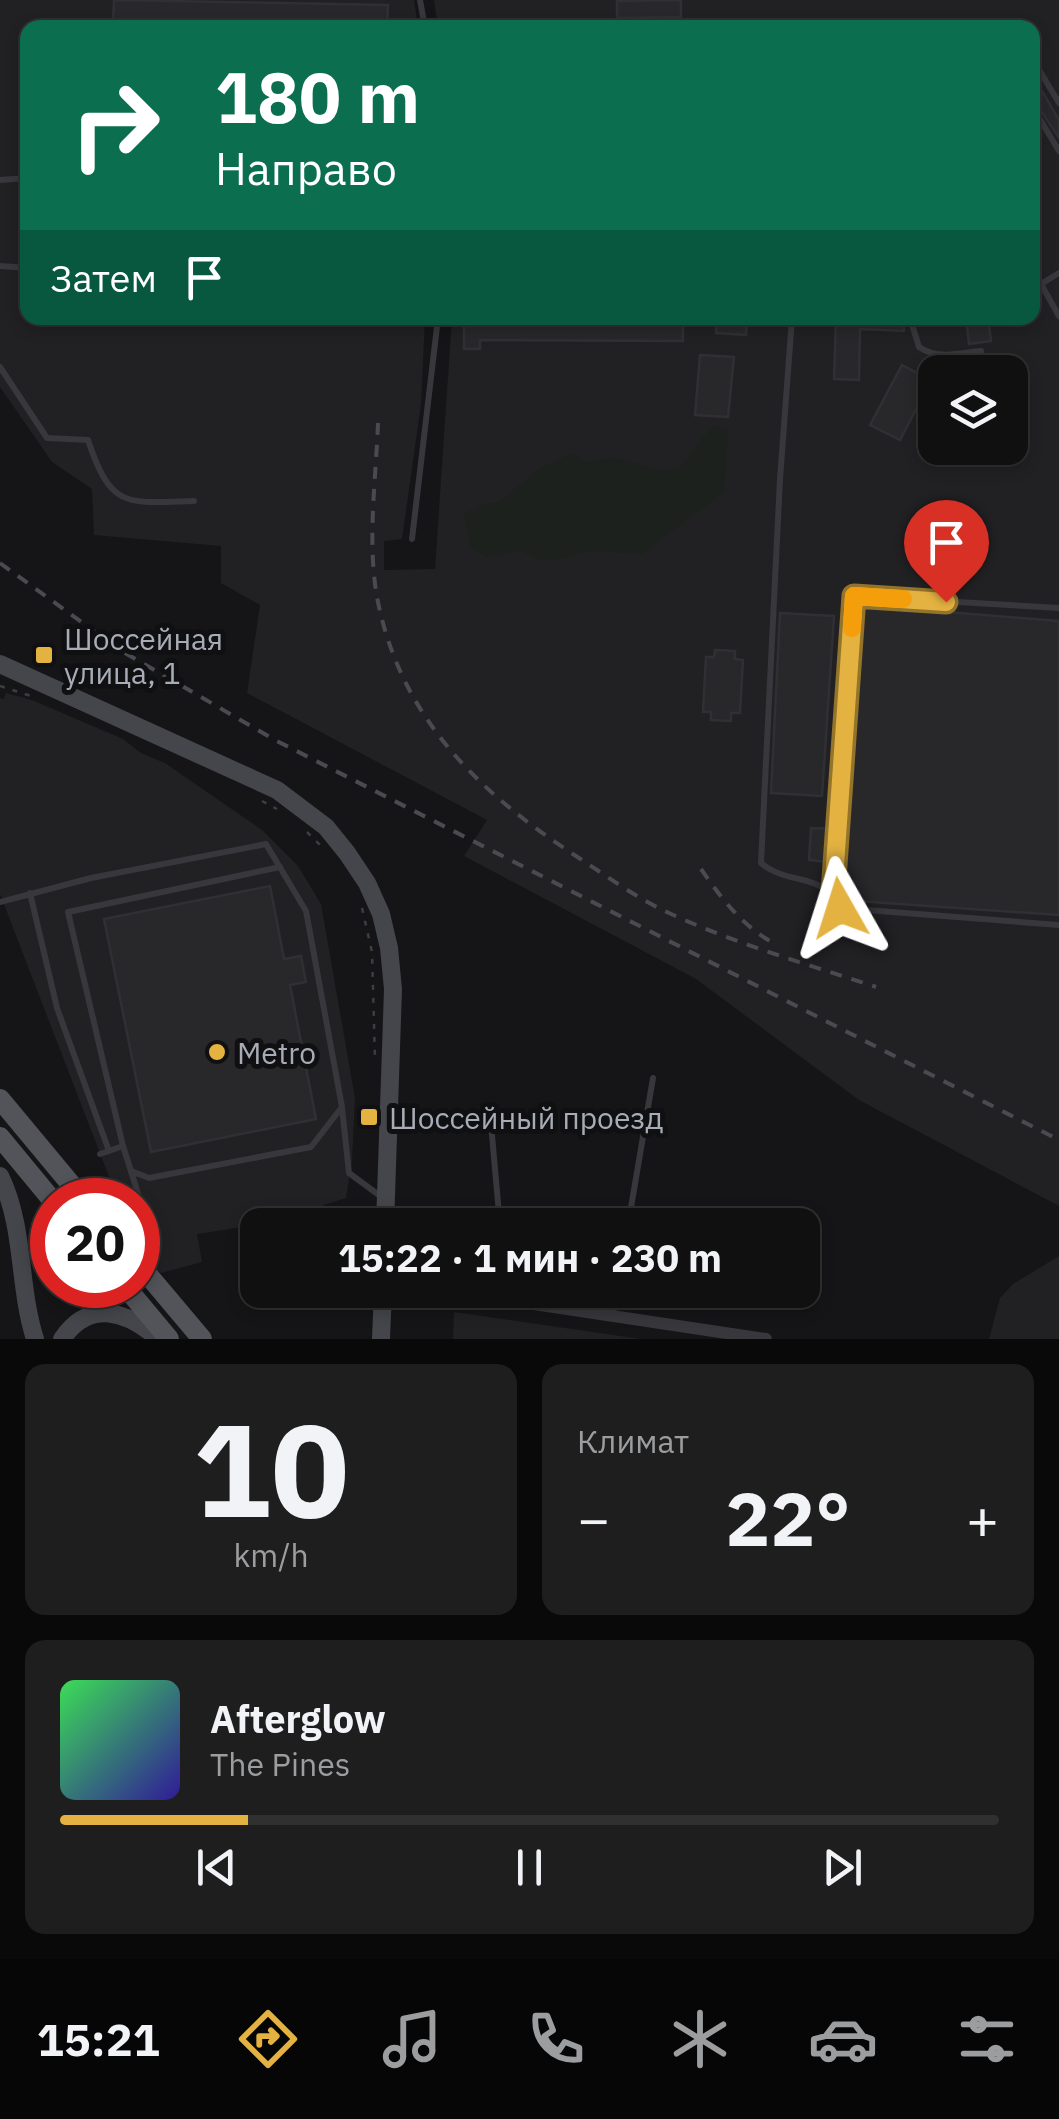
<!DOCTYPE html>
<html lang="ru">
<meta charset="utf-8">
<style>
:root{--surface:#101011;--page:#1e1e1f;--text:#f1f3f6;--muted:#9c9d9f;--line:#303031;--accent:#e3b241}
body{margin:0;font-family:"IBM Plex Sans",sans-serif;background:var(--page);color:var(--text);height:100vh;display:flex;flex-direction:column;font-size:38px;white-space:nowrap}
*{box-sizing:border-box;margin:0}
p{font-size:32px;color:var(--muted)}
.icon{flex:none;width:55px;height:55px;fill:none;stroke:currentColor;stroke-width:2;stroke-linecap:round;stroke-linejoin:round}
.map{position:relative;height:1339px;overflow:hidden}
.details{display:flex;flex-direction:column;gap:25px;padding:25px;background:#090909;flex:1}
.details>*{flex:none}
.hud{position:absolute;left:20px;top:20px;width:1020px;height:305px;border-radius:20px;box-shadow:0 5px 15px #0003,0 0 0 2px var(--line);background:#0b6e4f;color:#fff;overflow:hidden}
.controls{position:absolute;left:918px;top:355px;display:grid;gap:20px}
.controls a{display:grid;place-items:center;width:110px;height:110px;border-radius:20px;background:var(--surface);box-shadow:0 5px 15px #0003,0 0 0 2px var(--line);font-size:50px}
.speed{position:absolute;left:30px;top:1178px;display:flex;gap:20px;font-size:50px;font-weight:700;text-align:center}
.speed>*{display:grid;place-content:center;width:130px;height:130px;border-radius:50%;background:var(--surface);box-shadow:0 5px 15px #0003,0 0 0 2px var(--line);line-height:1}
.speed .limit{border:15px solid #d22;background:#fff;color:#111}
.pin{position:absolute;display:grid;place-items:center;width:85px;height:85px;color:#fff;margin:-102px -42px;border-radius:50% 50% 50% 0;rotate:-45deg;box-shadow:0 0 10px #0007}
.pin .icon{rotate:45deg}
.me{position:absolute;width:110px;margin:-55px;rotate:354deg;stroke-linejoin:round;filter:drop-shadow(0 0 8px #0008)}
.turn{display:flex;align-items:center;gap:35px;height:210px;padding:0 30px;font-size:45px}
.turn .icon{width:130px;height:130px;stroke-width:2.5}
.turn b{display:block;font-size:70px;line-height:85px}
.then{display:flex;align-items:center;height:95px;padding:0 30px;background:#0003;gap:20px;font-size:38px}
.big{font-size:75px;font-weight:700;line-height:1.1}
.details .card{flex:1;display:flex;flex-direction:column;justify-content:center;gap:15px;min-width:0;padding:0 35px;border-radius:20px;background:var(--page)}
.details .dial{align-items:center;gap:0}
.dial b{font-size:130px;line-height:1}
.song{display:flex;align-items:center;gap:30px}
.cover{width:120px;height:120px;border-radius:15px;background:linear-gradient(135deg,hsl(130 70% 55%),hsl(250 70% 35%))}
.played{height:10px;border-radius:5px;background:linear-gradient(90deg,var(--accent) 20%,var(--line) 20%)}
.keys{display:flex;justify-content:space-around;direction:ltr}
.heat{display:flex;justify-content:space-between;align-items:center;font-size:55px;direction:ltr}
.details .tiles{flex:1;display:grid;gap:25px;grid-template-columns:1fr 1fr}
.card:last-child{grid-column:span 2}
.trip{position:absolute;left:240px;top:1208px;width:580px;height:100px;border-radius:20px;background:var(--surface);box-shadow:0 5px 15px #0003,0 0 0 2px var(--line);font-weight:700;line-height:100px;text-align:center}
.menu{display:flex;height:160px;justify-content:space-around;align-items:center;background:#060607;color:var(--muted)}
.menu .icon{width:70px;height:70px}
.menu .current{color:var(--accent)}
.menu b{font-size:45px;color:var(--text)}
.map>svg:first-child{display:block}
.built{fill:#212124;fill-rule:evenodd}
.green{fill:#1c211d}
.building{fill:#28282b;stroke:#302f33;stroke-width:2.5}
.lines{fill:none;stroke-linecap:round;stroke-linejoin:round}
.path{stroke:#3d3e43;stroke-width:2.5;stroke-dasharray:5 8;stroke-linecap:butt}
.lane{stroke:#37373c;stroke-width:6}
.street{stroke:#37373c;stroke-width:12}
.secondary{stroke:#45464b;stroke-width:18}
.primary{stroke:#53545a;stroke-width:20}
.rail{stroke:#4a4b50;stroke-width:4;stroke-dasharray:12 10;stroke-linecap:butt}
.route-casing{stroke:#94742a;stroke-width:25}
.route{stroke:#e3b241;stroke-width:18}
.slow{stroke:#f59e0b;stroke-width:18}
.poi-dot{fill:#e3b241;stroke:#101012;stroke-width:4}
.labels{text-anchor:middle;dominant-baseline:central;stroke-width:10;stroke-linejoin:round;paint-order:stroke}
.poi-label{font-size:30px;fill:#a8acb6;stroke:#101012;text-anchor:start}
</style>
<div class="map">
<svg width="1059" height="1339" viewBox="0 0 1059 1339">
<rect width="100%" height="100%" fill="#151517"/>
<g class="built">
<path d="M0 0H414L418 27 28 28V318H425L421 404 402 539 384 541V570L435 569 452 318H1032V28H438L434 0H1059V1206L859 1100 696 979 464 856 487 820 247 693 260 605 221 583V546L94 535 92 489 52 462 0 387ZM935 372H1010V448H935Z"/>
<polygon points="6,693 32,700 123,739 141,753 165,763 262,830 298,866 321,904 355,1098 352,1161 346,1198 324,1205 316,1216 197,1234 202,1262 161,1273 140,1255 138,1200 118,1200 0,894 0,698 4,699"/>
<polygon points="1059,1256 1059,1339 989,1339 1000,1298 1013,1284"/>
<polygon points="454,1312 641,1339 453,1339"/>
</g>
<path class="green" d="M715 426 728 430 724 492 642 554 588 551 555 561 538 559 521 551 486 557 471 548 464 514 480 505 499 502 540 468 572 453 589 463C630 447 641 477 680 468L702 438Z"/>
<g class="building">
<polygon points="114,0 388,5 387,28 266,28 113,21"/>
<polygon points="681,0 681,17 617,18 617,1"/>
<polygon points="1032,74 1059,120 1059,138 1032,97"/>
<polygon points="464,318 683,318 683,341 480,340 480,349 464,349"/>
<polygon points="717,318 747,318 746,335 716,333"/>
<polygon points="836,318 903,318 904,331 860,329 859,380 834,379"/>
<polygon points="966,318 988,318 991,341 969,344"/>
<polygon points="700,355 734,357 728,417 695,415"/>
<polygon points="902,365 931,380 900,440 870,425"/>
<polygon points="860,605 1059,621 1059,915 843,900 840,894"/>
<polygon points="780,613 834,616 822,796 771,793"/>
<polygon points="715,650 735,651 735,659 743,660 740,713 731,713 731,721 711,720 711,712 703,712 706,657 714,657"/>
<polygon points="811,828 831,829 828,862 809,860"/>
<polygon points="270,886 284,959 301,956 306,982 290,985 316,1119 151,1152 104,919"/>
</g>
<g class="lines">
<g class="path">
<polyline points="0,686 37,698"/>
<polyline points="262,801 277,809"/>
<polyline points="307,832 323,848"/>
<polyline points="362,908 372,952 375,1059"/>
</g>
<g class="lane">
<polyline points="420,0 425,28"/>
<polyline points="1032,58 1059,103"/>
<polyline points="1032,106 1059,151"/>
<polyline points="0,180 28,178"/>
<polyline points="0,266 28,268"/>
<polyline points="1059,273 1041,284 1059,316"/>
<path d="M792 318 780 479 761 863C788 886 823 871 840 908L1059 925"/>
<path d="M910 318 919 347C938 360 960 353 981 351"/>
<path d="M0 367 47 438 88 440C111 509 125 503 194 501"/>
<polyline points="412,539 438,318"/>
<polyline points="30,893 57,1008 109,1151"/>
<polyline points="833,893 854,596 1059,608"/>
<polyline points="0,902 91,878 266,844 306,911 342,1107 311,1147 149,1178 131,1171 154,1246"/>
<polyline points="342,1108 349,1173 383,1198"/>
<polyline points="491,1124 500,1225"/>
<polyline points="123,1146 131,1171"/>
<polyline points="100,1154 123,1146 68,912 280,867"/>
<polyline points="628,1225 653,1078"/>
<polyline points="613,1314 617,1290"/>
</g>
<polyline class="street" points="440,1290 766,1339"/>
<g class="secondary">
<polyline points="0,664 277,790 326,827 347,853 367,883 381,914 389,948 393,989 385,1225"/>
<path d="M0 1176C25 1227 18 1286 35 1339"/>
<path d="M62 1339C90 1298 128 1312 159 1339"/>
<polyline points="381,1339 383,1290"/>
</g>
<g class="primary">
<polyline points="0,1099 84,1200"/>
<polyline points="0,1137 52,1200"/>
<polyline points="138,1263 202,1339"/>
<polyline points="124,1285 169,1339"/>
</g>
<g class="rail">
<path d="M378 423C376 479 367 541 377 597 400 718 479 793 579 858 608 877 638 899 669 913 736 944 807 964 876 987"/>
<polyline points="0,563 120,650 275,740 1059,1140"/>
<path d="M701 869C722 899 742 926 775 944"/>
</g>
</g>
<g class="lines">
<g class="route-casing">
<polyline id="route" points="840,908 833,893 854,596 946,602"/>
</g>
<use href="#route" class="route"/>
<polyline class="slow" points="852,628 854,596 903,599"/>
</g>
<g class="poi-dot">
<rect x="34" y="645" width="20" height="20" rx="5"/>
<circle cx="217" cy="1052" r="10"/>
<rect x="359" y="1107" width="20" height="20" rx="5"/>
</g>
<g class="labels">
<g class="poi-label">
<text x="64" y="638">Шоссейная<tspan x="64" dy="34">улица, 1</tspan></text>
<text x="237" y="1052">Metro</text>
<text x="389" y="1117">Шоссейный проезд</text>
</g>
</g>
</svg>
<div class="controls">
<a><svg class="icon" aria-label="layers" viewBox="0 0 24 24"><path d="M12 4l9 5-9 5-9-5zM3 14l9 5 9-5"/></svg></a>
</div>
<div class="speed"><div class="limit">20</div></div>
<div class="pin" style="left:946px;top:602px;background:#d93025"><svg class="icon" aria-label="arrive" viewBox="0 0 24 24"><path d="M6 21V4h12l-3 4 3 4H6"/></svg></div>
<svg class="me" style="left:840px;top:908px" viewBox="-20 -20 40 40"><path d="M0-17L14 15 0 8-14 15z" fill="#e3b241" stroke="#fff" stroke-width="4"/></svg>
<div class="trip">15:22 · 1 мин · 230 m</div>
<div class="hud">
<div class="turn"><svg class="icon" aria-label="right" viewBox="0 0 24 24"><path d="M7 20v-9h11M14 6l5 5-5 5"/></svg><div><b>180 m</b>Направо</div></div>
<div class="then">Затем<svg class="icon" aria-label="arrive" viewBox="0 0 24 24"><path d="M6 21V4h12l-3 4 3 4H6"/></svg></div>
</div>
</div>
<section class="details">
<div class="tiles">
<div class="card dial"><b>10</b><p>km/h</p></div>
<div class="card"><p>Климат</p>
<div class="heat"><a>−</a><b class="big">22°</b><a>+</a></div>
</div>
<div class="card">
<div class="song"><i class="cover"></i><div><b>Afterglow</b><p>The Pines</p></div></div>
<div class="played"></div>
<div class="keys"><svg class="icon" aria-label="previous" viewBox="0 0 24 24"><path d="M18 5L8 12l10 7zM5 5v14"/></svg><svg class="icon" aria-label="pause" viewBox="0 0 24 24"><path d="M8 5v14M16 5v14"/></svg><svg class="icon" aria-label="next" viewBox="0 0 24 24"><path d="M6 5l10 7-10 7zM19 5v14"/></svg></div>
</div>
</div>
</section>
<nav class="menu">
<b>15:21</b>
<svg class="icon current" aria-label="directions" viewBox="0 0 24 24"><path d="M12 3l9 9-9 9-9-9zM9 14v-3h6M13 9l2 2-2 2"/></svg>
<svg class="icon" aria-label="music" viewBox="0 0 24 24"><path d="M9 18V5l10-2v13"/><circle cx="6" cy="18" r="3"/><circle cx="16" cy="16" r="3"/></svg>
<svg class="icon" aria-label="phone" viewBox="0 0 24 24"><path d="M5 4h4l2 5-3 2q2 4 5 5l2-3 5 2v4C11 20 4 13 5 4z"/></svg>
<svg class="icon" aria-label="climate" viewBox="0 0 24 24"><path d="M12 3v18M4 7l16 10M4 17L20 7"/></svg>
<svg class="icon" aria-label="car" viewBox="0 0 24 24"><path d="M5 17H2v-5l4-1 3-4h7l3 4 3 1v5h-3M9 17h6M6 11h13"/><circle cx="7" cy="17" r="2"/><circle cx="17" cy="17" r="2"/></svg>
<svg class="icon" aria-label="filters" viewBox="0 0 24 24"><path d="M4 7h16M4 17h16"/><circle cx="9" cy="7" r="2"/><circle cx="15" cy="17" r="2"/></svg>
</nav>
